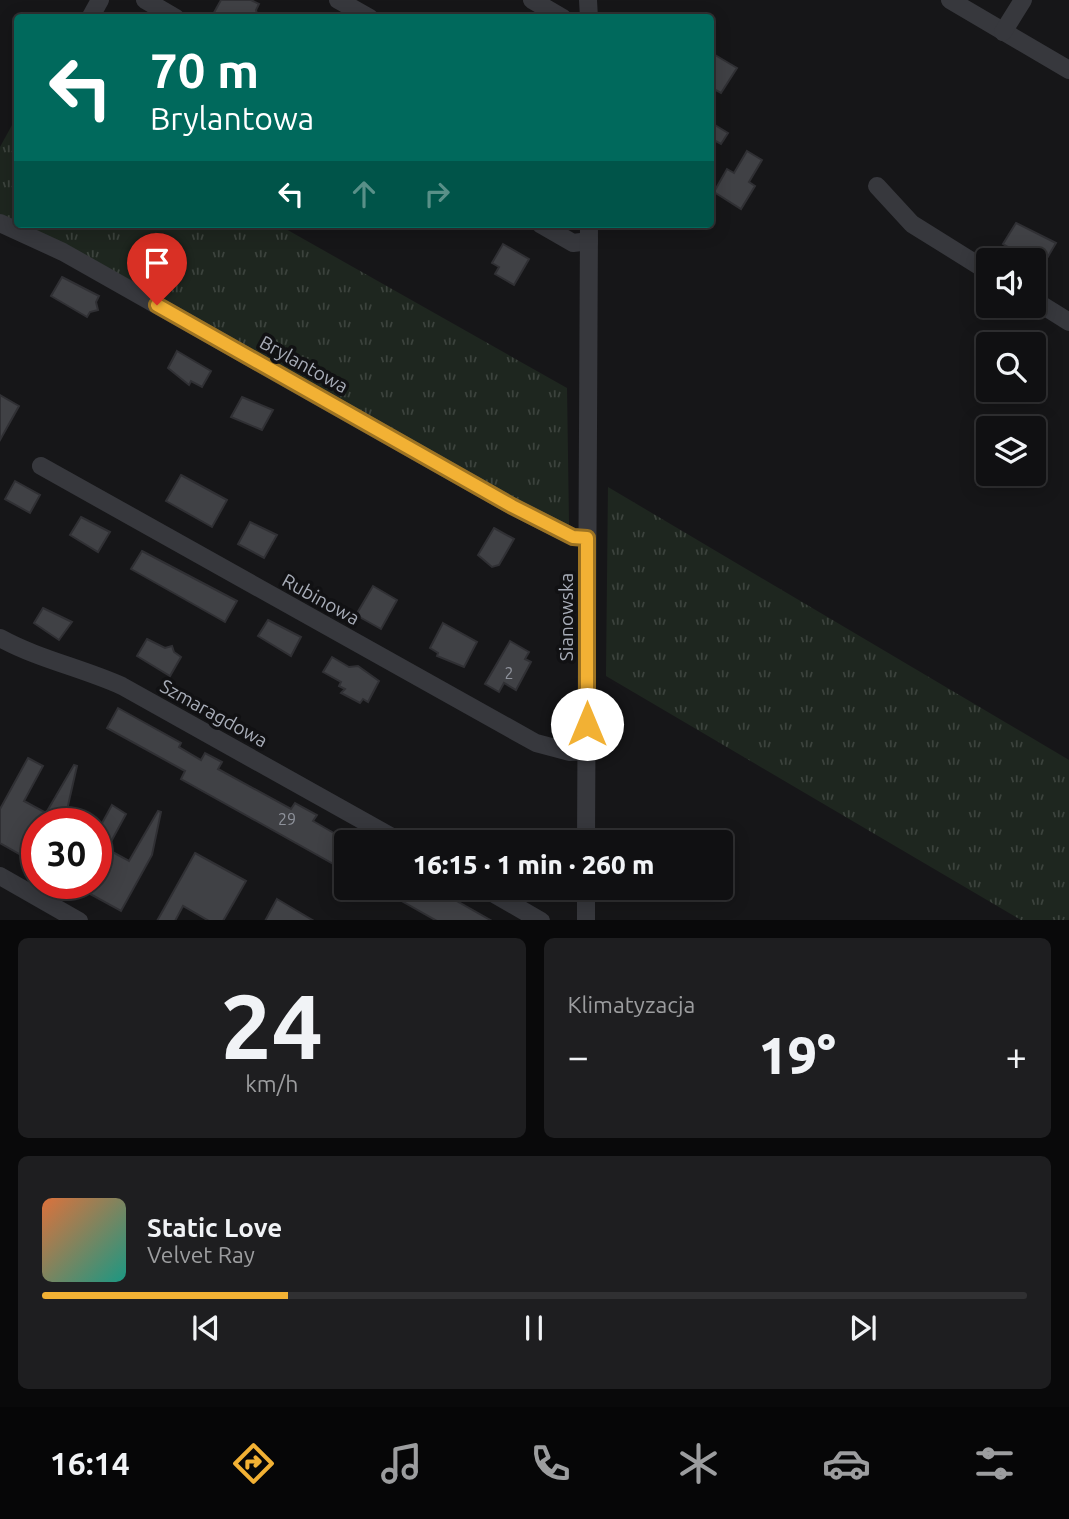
<!DOCTYPE html>
<html lang="pl">
<meta charset="utf-8">
<style>
:root{--surface:#101012;--page:#1e1e20;--text:#f1f3f6;--muted:#9c9d9f;--line:#303032;--accent:#f2b134}
body{margin:0;font-family:Ubuntu,sans-serif;background:var(--page);color:var(--text);height:100vh;display:flex;flex-direction:column;font-size:26px;white-space:nowrap}
*{box-sizing:border-box;margin:0}
p{font-size:23px;color:var(--muted)}
.icon{flex:none;width:38px;height:38px;fill:none;stroke:currentColor;stroke-width:2;stroke-linecap:round;stroke-linejoin:round}
.map{position:relative;height:920px;overflow:hidden}
.details{display:flex;flex-direction:column;gap:18px;padding:18px;background:#09090a;flex:1}
.details>*{flex:none}
.top-card{position:absolute;left:14px;top:14px;width:700px;height:214px;border-radius:7px;box-shadow:0 4px 18px #0003,0 0 0 2px var(--line);background:#00695c;color:#fff;overflow:hidden}
.tools{position:absolute;left:976px;top:248px;display:grid;gap:14px}
.tools a{display:grid;place-items:center;width:70px;height:70px;border-radius:7px;background:var(--surface);box-shadow:0 4px 18px #0003,0 0 0 2px var(--line);font-size:35px}
.speed{position:absolute;left:21px;top:808px;display:flex;gap:14px;font-size:35px;font-weight:700;text-align:center}
.speed>*{display:grid;place-content:center;width:91px;height:91px;border-radius:50%;background:var(--surface);box-shadow:0 4px 18px #0003,0 0 0 2px var(--line);line-height:1}
.speed .limit{border:10px solid #d22;background:#fff;color:#111}
.pin{position:absolute;display:grid;place-items:center;width:60px;height:60px;color:#fff;margin:-72px -30px;border-radius:50% 50% 50% 0;rotate:-45deg;box-shadow:0 0 7px #0007}
.pin .icon{rotate:45deg}
.me{position:absolute;width:77px;margin:-38px;rotate:0deg;stroke-linejoin:round;filter:drop-shadow(0 0 5px #0008)}
.turn{display:flex;align-items:center;gap:24px;height:147px;padding:0 21px;font-size:32px}
.turn .icon{width:91px;height:91px;stroke-width:2.5}
.turn b{display:block;font-size:49px;line-height:60px}
.lanes{display:flex;align-items:center;height:66px;padding:0 21px;background:#0003;justify-content:center;gap:35px;direction:ltr}
.lanes .off{opacity:.35}
.big{font-size:52px;font-weight:800;line-height:1.1}
.details .widget{flex:1;display:flex;flex-direction:column;justify-content:center;gap:10px;min-width:0;padding:0 24px;border-radius:10px;background:var(--page)}
.details .dial{align-items:center;gap:0}
.dial b{font-size:91px;line-height:1}
.song{display:flex;align-items:center;gap:21px}
.cover{width:84px;height:84px;border-radius:10px;background:linear-gradient(135deg,hsl(20 70% 55%),hsl(170 70% 35%))}
.played{height:7px;border-radius:4px;background:linear-gradient(90deg,var(--accent) 25%,var(--line) 25%)}
.keys{display:flex;justify-content:space-around;direction:ltr}
.heat{display:flex;justify-content:space-between;align-items:center;font-size:38px;direction:ltr}
.details .tiles{flex:1;display:grid;gap:18px;grid-template-columns:1fr 1fr}
.widget:last-child{grid-column:span 2}
.trip{position:absolute;left:334px;top:830px;width:399px;height:70px;border-radius:7px;background:var(--surface);box-shadow:0 4px 18px #0003,0 0 0 2px var(--line);font-weight:800;line-height:70px;text-align:center}
.dock{display:flex;height:112px;justify-content:space-around;align-items:center;background:#060607;color:var(--muted)}
.dock .icon{width:49px;height:49px}
.dock .selected{color:var(--accent)}
.dock b{font-size:32px;color:var(--text)}
.map>svg:first-child{display:block}
.grass{fill:url(#grass-tufts)}
.building{fill:#404145;stroke:#303034;stroke-width:2}
.lines{fill:none;stroke-linecap:round;stroke-linejoin:round}
.street{stroke:#37383d;stroke-width:18}
.route-casing{stroke:#9d7322;stroke-width:18}
.route{stroke:#f2b134;stroke-width:12}
.labels{text-anchor:middle;dominant-baseline:central;stroke-width:7;stroke-linejoin:round;paint-order:stroke}
.number-label{font-size:16px;fill:#8e929b}
.street-label{font-size:19px;fill:#a8adb8;stroke:#111113}
</style>
<div class="map">
<svg width="1069" height="921" viewBox="0 0 1069 921">
<defs>
<pattern id="grass-tufts" width="24" height="20" patternUnits="userSpaceOnUse" patternTransform="scale(1.75)"><rect width="24" height="20" fill="#1e261f"/><path d="M3 7l-1-3M5 7V3M7 7l1-3M15 17l-1-3M17 17v-4M19 17l1-3" fill="none" stroke="#3c433d"/></pattern>
</defs>
<rect width="100%" height="100%" fill="#161618"/>
<g class="grass">
<polygon points="17,116 18,224 0,214 0,147"/>
<polygon points="18,224 277,224 567,388 569,525 562,528"/>
<polygon points="608,487 1069,760 1069,920 1021,920 606,676"/>
</g>
<g class="building">
<polygon points="221,0 251,0 259,4 256,10 258,18 211,18"/>
<polygon points="710,52 737,68 721,93 710,87"/>
<polygon points="710,122 728,133 721,144 710,138"/>
<polygon points="747,151 762,160 749,182 755,186 741,209 714,192 727,169 734,173"/>
<polygon points="1016,223 1056,243 1034,280 1034,261 1023,261 1016,256 1018,253 1003,244"/>
<polygon points="503,244 529,259 514,285 495,274 499,267 492,263"/>
<polygon points="62,277 99,296 96,302 98,310 90,312 87,317 51,296"/>
<polygon points="177,351 211,371 202,387 191,381 189,385 168,368"/>
<polygon points="0,395 19,406 0,440"/>
<polygon points="242,397 273,410 262,430 231,417"/>
<polygon points="181,475 227,500 212,527 166,501"/>
<polygon points="15,481 40,495 30,513 5,499"/>
<polygon points="81,517 110,532 98,552 70,535"/>
<polygon points="250,522 277,535 264,558 238,544"/>
<polygon points="494,528 514,539 499,565 492,567 478,555"/>
<polygon points="142,551 237,601 225,622 131,569"/>
<polygon points="373,586 397,600 381,629 356,615"/>
<polygon points="43,608 72,622 59,640 34,623"/>
<polygon points="268,620 301,637 291,656 258,636"/>
<polygon points="443,623 477,642 464,667 437,656 438,653 430,648"/>
<polygon points="147,639 165,648 172,646 174,652 181,657 170,676 137,656"/>
<polygon points="510,641 529,652 525,659 531,662 516,690 504,683 499,692 485,684"/>
<polygon points="332,657 349,667 358,666 379,681 368,702 363,699 360,703 341,693 345,689 339,686 341,682 323,672"/>
<polygon points="118,708 181,743 179,747 201,760 205,753 222,762 218,769 291,809 295,803 317,815 313,821 346,840 346,871 181,779 185,771 107,728"/>
<polygon points="28,758 43,766 24,801 46,813 74,765 77,766 67,810 60,821 66,824 37,824 37,864 0,843 0,809"/>
<polygon points="112,805 126,814 107,849 129,861 158,811 161,812 152,855 121,911 72,884 96,884 96,822 101,825"/>
<polygon points="195,853 246,881 234,902 223,921 209,921 183,906 175,921 157,921"/>
<polygon points="377,887 432,887 492,921 437,921"/>
<polygon points="277,899 314,921 265,921"/>
</g>
<g class="lines">
<g class="street">
<polyline points="145,0 176,18"/>
<polyline points="338,0 370,18"/>
<polyline points="532,0 563,18"/>
<polyline points="588,0 589,18"/>
<polyline points="950,0 1069,70"/>
<polyline points="90,18 100,0"/>
<polyline points="1003,32 1023,0"/>
<polyline points="877,186 912,224 989,272"/>
<polyline points="0,223 63,252 512,506 573,537 587,538"/>
<polyline points="540,224 573,243 589,241"/>
<polyline points="1034,300 1069,322"/>
<polyline points="41,466 536,743 570,752 587,751"/>
<path d="M0 638C38 659 82 668 122 686L401 842"/>
<polyline points="586,842 589,224"/>
<polyline points="0,876 79,921"/>
<polyline points="482,887 541,921"/>
<polyline points="586,921 586,887"/>
</g>
</g>
<g class="lines">
<g class="route-casing">
<polyline id="route" points="157,305 512,506 573,537 587,538 587,724"/>
</g>
<use href="#route" class="route"/>
</g>
<g class="labels">
<g class="number-label">
<text x="509" y="673">2</text>
<text x="287" y="819">29</text>
</g>
<g class="street-label">
<text transform="translate(304 364) rotate(29)">Brylantowa</text>
<text transform="translate(321 599) rotate(29)">Rubinowa</text>
<text transform="translate(566 617) rotate(-90)">Sianowska</text>
<text transform="translate(214 713) rotate(29)">Szmaragdowa</text>
</g>
</g>
</svg>
<div class="tools">
<a><svg class="icon" aria-label="sound" viewBox="0 0 24 24"><path d="M4 9h4l5-4v14l-5-4H4zM17 9q2 3 0 6"/></svg></a>
<a><svg class="icon" aria-label="search" viewBox="0 0 24 24"><circle cx="10" cy="10" r="6"/><path d="M15 15l6 6"/></svg></a>
<a><svg class="icon" aria-label="layers" viewBox="0 0 24 24"><path d="M12 4l9 5-9 5-9-5zM3 14l9 5 9-5"/></svg></a>
</div>
<div class="speed"><div class="limit">30</div></div>
<div class="pin" style="left:157px;top:305px;background:#d93025"><svg class="icon" aria-label="arrive" viewBox="0 0 24 24"><path d="M6 21V4h12l-3 4 3 4H6"/></svg></div>
<svg class="me" style="left:587px;top:724px" viewBox="-20 -20 40 40"><circle r="19" fill="#fff"/><path d="M0-13L10 11 0 6-10 11z" fill="#f2b134"/></svg>
<div class="trip">16:15 · 1 min · 260 m</div>
<div class="top-card">
<div class="turn"><svg class="icon" aria-label="left" viewBox="0 0 24 24"><path d="M17 20v-9H6M10 6l-5 5 5 5"/></svg><div><b>70 m</b>Brylantowa</div></div>
<div class="lanes"><svg class="icon" aria-label="left" viewBox="0 0 24 24"><path d="M17 20v-9H6M10 6l-5 5 5 5"/></svg><svg class="icon off" aria-label="ahead" viewBox="0 0 24 24"><path d="M12 20V5M6 11l6-6 6 6"/></svg><svg class="icon off" aria-label="right" viewBox="0 0 24 24"><path d="M7 20v-9h11M14 6l5 5-5 5"/></svg></div>
</div>
</div>
<section class="details">
<div class="tiles">
<div class="widget dial"><b>24</b><p>km/h</p></div>
<div class="widget"><p>Klimatyzacja</p>
<div class="heat"><a>−</a><b class="big">19°</b><a>+</a></div>
</div>
<div class="widget">
<div class="song"><i class="cover"></i><div><b>Static Love</b><p>Velvet Ray</p></div></div>
<div class="played"></div>
<div class="keys"><svg class="icon" aria-label="previous" viewBox="0 0 24 24"><path d="M18 5L8 12l10 7zM5 5v14"/></svg><svg class="icon" aria-label="pause" viewBox="0 0 24 24"><path d="M8 5v14M16 5v14"/></svg><svg class="icon" aria-label="next" viewBox="0 0 24 24"><path d="M6 5l10 7-10 7zM19 5v14"/></svg></div>
</div>
</div>
</section>
<nav class="dock">
<b>16:14</b>
<svg class="icon selected" aria-label="directions" viewBox="0 0 24 24"><path d="M12 3l9 9-9 9-9-9zM9 14v-3h6M13 9l2 2-2 2"/></svg>
<svg class="icon" aria-label="music" viewBox="0 0 24 24"><path d="M9 18V5l10-2v13"/><circle cx="6" cy="18" r="3"/><circle cx="16" cy="16" r="3"/></svg>
<svg class="icon" aria-label="phone" viewBox="0 0 24 24"><path d="M5 4h4l2 5-3 2q2 4 5 5l2-3 5 2v4C11 20 4 13 5 4z"/></svg>
<svg class="icon" aria-label="climate" viewBox="0 0 24 24"><path d="M12 3v18M4 7l16 10M4 17L20 7"/></svg>
<svg class="icon" aria-label="car" viewBox="0 0 24 24"><path d="M5 17H2v-5l4-1 3-4h7l3 4 3 1v5h-3M9 17h6M6 11h13"/><circle cx="7" cy="17" r="2"/><circle cx="17" cy="17" r="2"/></svg>
<svg class="icon" aria-label="filters" viewBox="0 0 24 24"><path d="M4 7h16M4 17h16"/><circle cx="9" cy="7" r="2"/><circle cx="15" cy="17" r="2"/></svg>
</nav>
